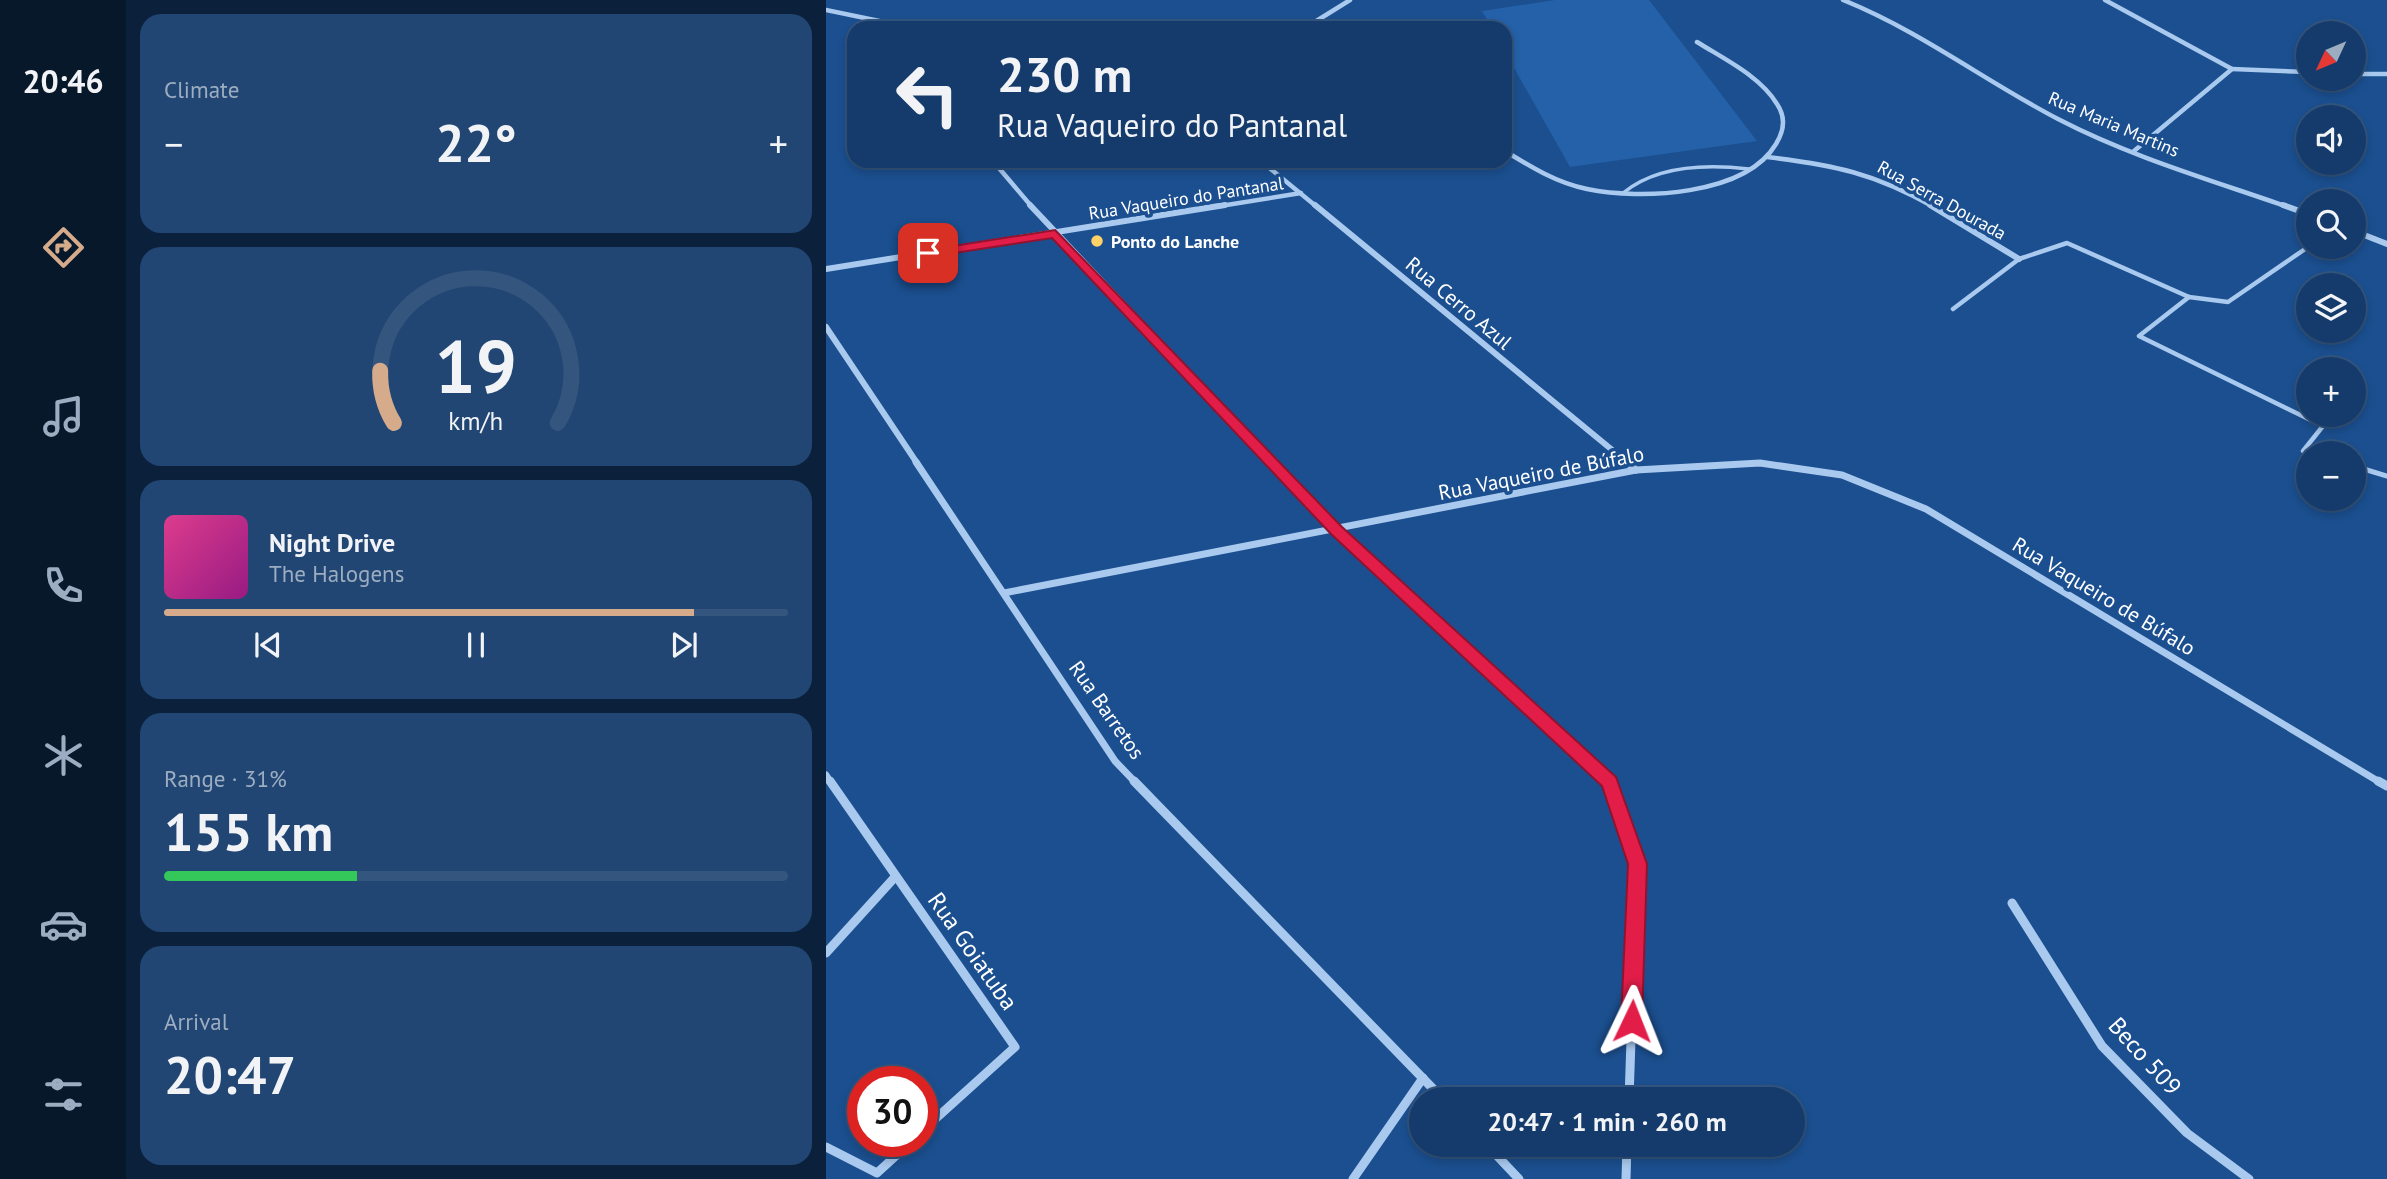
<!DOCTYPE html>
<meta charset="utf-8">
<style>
:root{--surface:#143b6b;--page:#214673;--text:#f1f3f6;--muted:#9dadc1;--line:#33557e;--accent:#d6ab8b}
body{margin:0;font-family:"PT Sans",sans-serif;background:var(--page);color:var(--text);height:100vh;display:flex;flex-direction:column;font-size:26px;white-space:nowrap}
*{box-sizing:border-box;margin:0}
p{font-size:23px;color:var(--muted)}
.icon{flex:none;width:38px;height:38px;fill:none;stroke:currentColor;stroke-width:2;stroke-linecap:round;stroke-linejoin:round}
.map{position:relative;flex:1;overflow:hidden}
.sheet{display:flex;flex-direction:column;gap:14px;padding:14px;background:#0b203b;width:700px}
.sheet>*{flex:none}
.banner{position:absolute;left:21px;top:21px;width:665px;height:147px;border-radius:21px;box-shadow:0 4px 10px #0003,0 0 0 2px var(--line);background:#143b6b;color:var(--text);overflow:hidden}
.needle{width:46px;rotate:226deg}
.controls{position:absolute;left:1470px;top:21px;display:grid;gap:14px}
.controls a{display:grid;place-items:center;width:70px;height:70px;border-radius:50%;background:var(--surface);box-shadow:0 4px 10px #0003,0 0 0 2px var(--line);font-size:35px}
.speed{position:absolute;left:21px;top:1066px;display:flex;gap:14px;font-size:35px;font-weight:700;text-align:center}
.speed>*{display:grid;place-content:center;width:91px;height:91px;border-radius:50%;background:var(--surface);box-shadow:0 4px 10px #0003,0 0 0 2px var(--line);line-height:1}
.speed .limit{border:10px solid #d22;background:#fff;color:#111}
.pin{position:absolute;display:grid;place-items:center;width:60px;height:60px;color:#fff;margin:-30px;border-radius:14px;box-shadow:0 4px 10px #0006}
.me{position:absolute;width:77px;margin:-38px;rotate:2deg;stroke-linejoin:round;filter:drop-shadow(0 0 5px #0008)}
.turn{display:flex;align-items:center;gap:24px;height:147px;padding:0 35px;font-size:32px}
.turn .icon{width:91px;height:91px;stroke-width:2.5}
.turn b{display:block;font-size:49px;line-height:60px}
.big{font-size:52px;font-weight:600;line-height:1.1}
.sheet .tile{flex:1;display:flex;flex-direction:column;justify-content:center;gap:10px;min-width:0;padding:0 24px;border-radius:21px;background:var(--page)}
.sheet .dial{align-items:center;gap:0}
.dial svg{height:182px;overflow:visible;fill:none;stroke:var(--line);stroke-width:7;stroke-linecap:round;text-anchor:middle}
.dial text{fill:var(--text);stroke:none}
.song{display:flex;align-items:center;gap:21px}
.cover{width:84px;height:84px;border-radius:10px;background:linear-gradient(135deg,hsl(330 70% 55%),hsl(310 70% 35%))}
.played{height:7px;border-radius:4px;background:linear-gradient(90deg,var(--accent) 85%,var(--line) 85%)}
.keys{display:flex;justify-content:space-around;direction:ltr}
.heat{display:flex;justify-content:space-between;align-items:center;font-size:38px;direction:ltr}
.charge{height:10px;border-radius:5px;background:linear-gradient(90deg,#34c759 31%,var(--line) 0)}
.trip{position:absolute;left:583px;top:1087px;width:396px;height:70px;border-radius:35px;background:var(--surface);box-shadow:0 4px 10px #0003,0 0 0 2px var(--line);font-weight:600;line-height:70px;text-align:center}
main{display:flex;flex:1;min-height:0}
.tab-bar{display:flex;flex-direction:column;width:126px;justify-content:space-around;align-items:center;background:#08182b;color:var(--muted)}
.tab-bar .icon{width:49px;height:49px}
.tab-bar .current{color:var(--accent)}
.tab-bar b{font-size:32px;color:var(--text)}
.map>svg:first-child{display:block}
.green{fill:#2461a8}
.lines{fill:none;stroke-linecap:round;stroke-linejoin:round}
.service-far2{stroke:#a9c9ee;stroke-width:3.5}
.service-far1{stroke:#a9c9ee;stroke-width:4.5}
.service{stroke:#a9c9ee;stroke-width:5}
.minor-far3{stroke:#a9c9ee;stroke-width:4.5}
.minor-far2{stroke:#a9c9ee;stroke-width:6}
.minor-far1{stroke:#a9c9ee;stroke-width:7}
.minor{stroke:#a9c9ee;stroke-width:9}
.route{fill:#e11d48;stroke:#92132f;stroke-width:2}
.poi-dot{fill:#ffd166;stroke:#1b4f8f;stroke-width:2.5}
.labels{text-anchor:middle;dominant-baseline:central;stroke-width:7;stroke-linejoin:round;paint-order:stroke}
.far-street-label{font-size:18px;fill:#fff;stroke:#1b4f8f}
.far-poi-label{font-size:18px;font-weight:bold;fill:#fff;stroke:#1b4f8f;text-anchor:start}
.street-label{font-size:21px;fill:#fff;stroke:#1b4f8f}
.near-street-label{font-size:24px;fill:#fff;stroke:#1b4f8f}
</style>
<main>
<nav class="tab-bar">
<b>20:46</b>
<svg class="icon current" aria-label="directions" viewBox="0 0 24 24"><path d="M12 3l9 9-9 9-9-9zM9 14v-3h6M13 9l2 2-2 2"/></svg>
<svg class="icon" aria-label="music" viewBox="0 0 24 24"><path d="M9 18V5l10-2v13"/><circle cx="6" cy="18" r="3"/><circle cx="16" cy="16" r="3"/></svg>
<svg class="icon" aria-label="phone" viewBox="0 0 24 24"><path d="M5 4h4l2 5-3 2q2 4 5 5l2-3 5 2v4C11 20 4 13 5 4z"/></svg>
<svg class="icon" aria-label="climate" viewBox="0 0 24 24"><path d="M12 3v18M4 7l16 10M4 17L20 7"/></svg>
<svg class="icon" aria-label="car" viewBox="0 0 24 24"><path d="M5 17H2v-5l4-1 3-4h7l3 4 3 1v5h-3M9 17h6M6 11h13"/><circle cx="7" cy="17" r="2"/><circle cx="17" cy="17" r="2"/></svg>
<svg class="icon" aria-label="filters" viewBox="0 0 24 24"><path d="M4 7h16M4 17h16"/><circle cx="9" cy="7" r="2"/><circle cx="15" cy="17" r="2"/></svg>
</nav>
<section class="sheet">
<div class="tile"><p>Climate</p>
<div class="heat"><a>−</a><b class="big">22°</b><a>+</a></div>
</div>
<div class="tile dial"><svg viewBox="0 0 100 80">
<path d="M14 69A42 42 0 1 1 86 69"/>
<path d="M14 69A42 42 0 0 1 8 46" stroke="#d6ab8b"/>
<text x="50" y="56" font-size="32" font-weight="700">19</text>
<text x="50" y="72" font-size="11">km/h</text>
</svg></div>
<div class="tile">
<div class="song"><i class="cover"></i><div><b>Night Drive</b><p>The Halogens</p></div></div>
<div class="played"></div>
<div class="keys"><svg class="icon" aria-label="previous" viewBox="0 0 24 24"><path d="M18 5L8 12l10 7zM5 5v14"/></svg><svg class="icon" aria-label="pause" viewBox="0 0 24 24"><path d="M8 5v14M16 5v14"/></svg><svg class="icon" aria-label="next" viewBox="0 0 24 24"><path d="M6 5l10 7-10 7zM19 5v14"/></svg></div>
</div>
<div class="tile"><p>Range · 31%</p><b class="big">155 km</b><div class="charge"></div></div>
<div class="tile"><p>Arrival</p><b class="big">20:47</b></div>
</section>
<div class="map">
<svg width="1561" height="1179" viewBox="0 0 1561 1179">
<rect width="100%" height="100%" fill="#1b4f8f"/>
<polygon class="green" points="729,0 823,0 931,141 744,167 679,52 679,28 666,28 656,11"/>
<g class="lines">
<path class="service-far2" d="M797 193C831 165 881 164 923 169"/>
<g class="service-far1">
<polyline points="1363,297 1313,336 1497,426 1477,451 1484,453"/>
<polyline points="1127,309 1193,259 1241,243 1363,297 1402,302 1482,247"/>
</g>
<polyline class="service" points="1528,466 1561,476"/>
<g class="minor-far3">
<path d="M1017 0C1094 31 1159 81 1232 119 1305 157 1385 180 1462 207"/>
<polyline points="1279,0 1406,69 1308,151"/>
<polyline points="0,10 87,28"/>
<polyline points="479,28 524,0"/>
<polyline points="1406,69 1482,72"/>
<polyline points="1528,74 1561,74"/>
<path d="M679 151C705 167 731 183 761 189 814 200 919 196 950 144 958 131 960 117 951 104 934 76 898 59 871 42"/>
<path d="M941 157C1008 165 1048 173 1108 207"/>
<polyline points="167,161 206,207"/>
<polyline points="435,161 491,207"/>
<polyline points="388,207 475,193"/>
</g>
<g class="minor-far2">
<polyline points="204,205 447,463"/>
<polyline points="489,205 802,463"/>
<polyline points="1104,205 1193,259"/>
<polyline points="1457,205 1482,214"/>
<polyline points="1528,231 1561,244"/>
<polyline points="0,269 399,205"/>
<polyline points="0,327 91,463"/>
<polyline points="928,463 936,463"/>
</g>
<g class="minor-far1">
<polyline points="90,462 289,761 310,783"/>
<polyline points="446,462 511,530 784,783"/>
<polyline points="800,462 810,470"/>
<polyline points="178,593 810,470 934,463 1016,475 1100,509 1555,783"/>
<polyline points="0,775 5,783"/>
</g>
<g class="minor">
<polyline points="4,781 189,1047 96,1131"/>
<polyline points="308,781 617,1099"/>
<polyline points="783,781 811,864 803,1099"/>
<polyline points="1552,781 1561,786"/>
<polyline points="1186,903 1276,1046 1361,1133 1423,1179"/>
<polyline points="0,953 69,877"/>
<polyline points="660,1144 693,1179"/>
<polyline points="0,1147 51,1173 86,1141"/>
<polyline points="527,1179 597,1078"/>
<polyline points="800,1179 801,1144"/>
</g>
</g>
<polygon class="route" points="229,230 516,527 790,777 821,864 816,1021 813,1028 806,1031 798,1028 795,1021 802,864 776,786 505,534 226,238 102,257 96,253 102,250"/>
<circle class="poi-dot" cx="271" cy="241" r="7"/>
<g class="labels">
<g class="far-street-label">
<text transform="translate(1288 124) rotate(23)">Rua Maria Martins</text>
<text transform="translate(360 198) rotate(-9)">Rua Vaqueiro do Pantanal</text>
<text transform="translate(1116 200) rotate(29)">Rua Serra Dourada</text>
</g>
<g class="far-poi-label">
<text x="285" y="241">Ponto do Lanche</text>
</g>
<g class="street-label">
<text transform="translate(633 303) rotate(40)">Rua Cerro Azul</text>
<text transform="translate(715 473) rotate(-11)">Rua Vaqueiro de Búfalo</text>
<text transform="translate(1278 596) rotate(31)">Rua Vaqueiro de Búfalo</text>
<text transform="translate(281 710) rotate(55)">Rua Barretos</text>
</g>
<g class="near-street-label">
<text transform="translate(147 951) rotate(55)">Rua Goiatuba</text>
<text transform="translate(1319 1056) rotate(48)">Beco 509</text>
</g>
</g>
</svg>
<div class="controls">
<a><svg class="needle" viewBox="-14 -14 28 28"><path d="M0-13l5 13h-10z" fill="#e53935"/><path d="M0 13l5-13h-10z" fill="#9dadc1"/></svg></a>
<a><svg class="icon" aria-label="sound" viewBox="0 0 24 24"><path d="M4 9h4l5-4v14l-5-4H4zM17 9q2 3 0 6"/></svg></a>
<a><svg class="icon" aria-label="search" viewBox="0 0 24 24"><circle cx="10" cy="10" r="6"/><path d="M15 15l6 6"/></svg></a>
<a><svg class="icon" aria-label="layers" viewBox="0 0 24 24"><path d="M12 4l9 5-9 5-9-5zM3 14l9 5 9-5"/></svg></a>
<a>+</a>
<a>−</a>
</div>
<div class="speed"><div class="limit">30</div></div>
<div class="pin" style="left:102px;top:253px;background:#d93025"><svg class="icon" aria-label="arrive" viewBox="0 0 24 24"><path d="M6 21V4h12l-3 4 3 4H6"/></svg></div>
<svg class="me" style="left:806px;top:1021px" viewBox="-20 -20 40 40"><path d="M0-17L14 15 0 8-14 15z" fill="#e11d48" stroke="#fff" stroke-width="4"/></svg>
<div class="trip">20:47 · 1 min · 260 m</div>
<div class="banner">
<div class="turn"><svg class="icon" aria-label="left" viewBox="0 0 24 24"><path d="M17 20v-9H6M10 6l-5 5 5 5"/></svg><div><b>230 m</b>Rua Vaqueiro do Pantanal</div></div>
</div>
</div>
</main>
